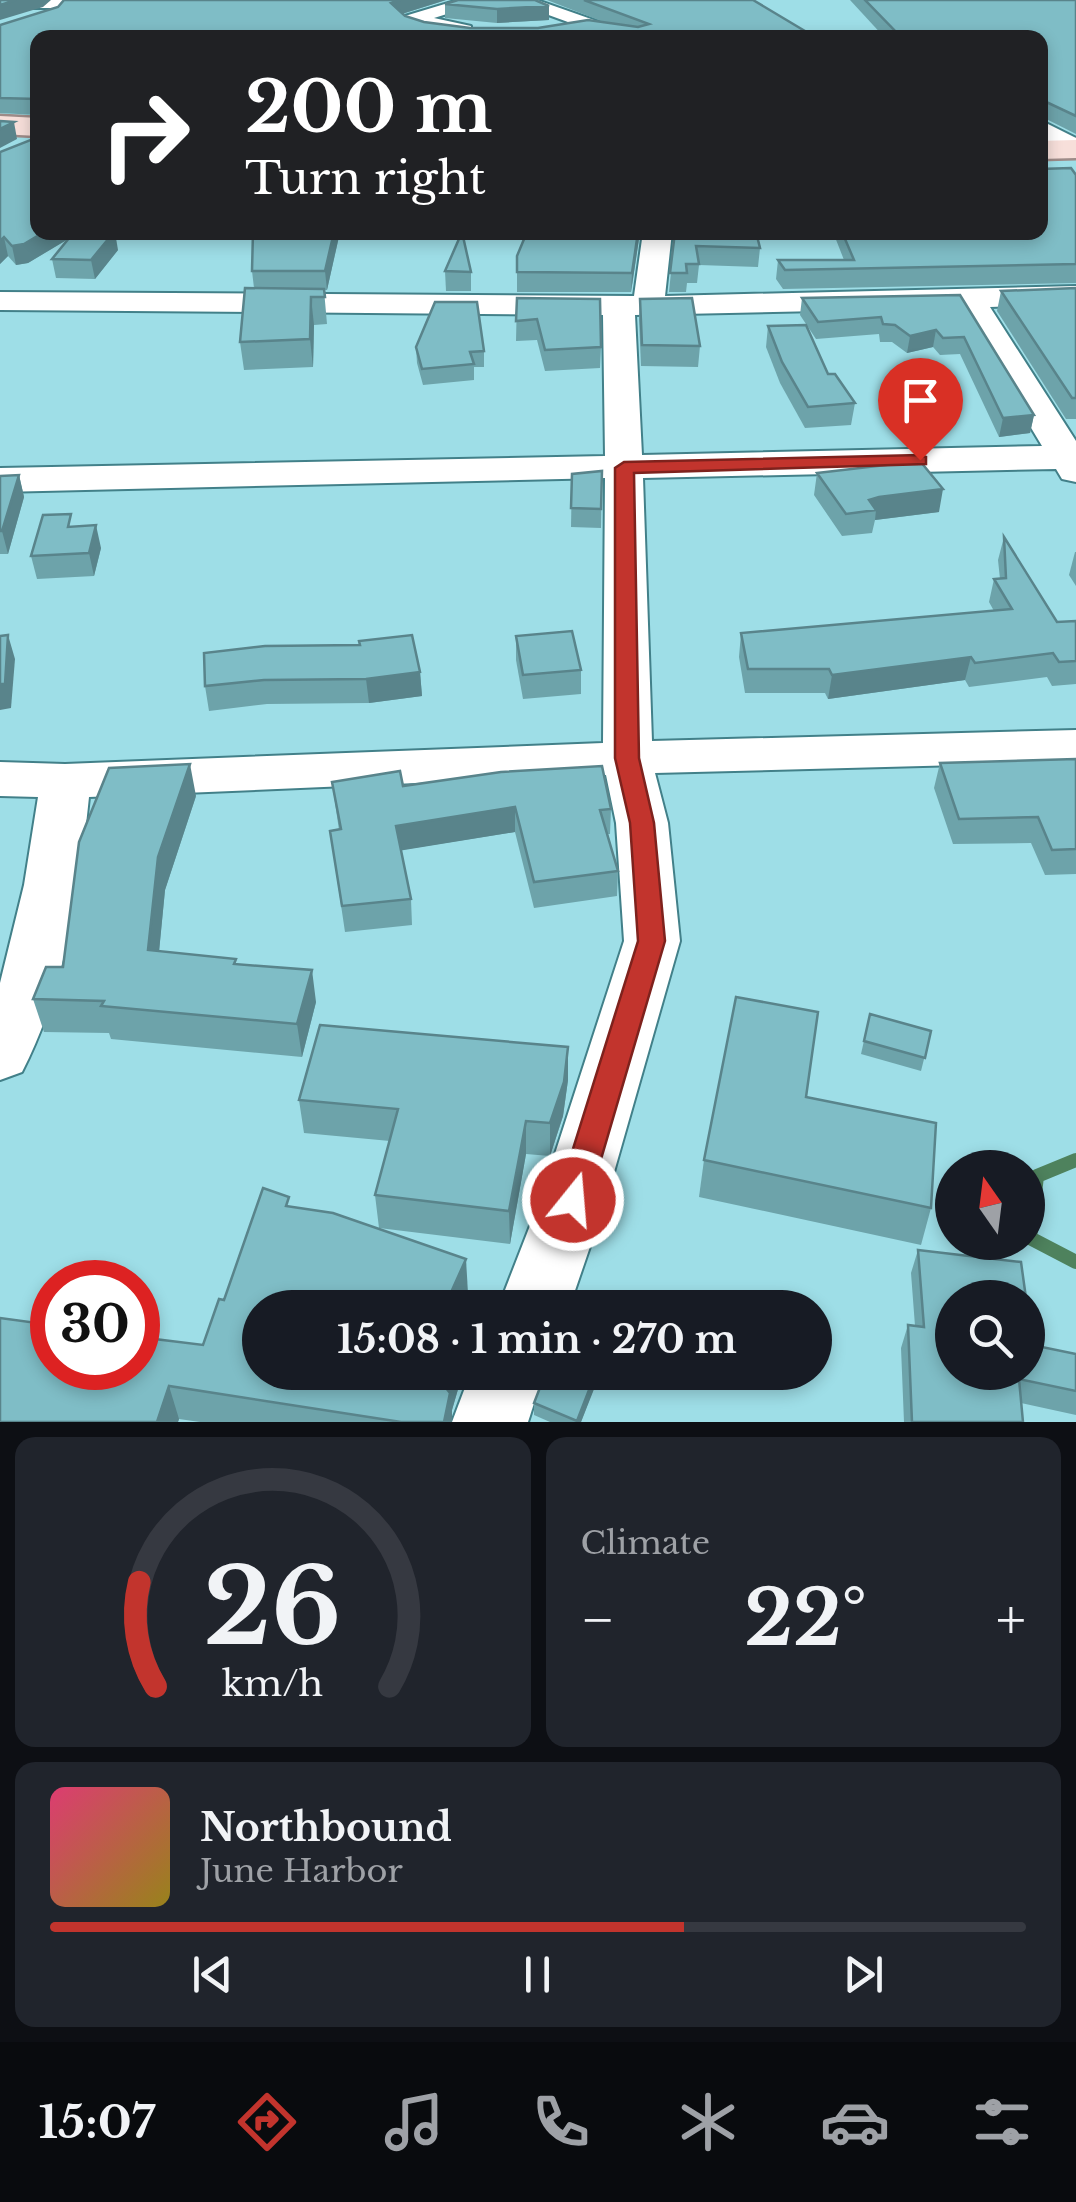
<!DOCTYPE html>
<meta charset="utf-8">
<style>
:root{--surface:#171b24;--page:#20242c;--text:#f1f3f6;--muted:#9ea1a6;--line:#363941;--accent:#c2342d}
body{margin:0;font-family:"Libre Baskerville",serif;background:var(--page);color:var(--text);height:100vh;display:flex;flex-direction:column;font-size:38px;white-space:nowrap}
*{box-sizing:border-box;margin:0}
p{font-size:32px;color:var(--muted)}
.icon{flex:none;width:55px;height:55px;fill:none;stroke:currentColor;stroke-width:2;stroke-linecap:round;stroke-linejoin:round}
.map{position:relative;height:1422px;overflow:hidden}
.details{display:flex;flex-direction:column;gap:15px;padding:15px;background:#0d0f14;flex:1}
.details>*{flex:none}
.banner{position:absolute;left:30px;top:30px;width:1018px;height:210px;border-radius:20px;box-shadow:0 5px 15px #0003;background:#202124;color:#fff;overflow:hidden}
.needle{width:65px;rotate:346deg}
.fabs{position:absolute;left:935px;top:1150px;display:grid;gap:20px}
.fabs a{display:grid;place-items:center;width:110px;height:110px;border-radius:50%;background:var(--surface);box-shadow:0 5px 15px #0003;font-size:50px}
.speed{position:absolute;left:30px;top:1260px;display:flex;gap:20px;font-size:50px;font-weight:700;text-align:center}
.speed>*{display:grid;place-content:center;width:130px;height:130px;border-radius:50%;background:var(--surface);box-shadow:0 5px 15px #0003;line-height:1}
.speed .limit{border:15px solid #d22;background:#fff;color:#111}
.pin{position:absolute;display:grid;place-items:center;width:85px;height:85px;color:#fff;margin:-102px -42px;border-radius:50% 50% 50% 0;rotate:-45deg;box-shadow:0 0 10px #0007}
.pin .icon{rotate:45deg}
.me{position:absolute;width:110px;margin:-55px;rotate:17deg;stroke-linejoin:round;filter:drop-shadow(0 0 8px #0008)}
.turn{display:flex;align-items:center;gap:35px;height:210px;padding:0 50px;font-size:45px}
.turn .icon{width:130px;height:130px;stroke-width:2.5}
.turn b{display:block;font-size:70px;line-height:85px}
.big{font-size:75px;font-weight:800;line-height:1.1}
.details .card{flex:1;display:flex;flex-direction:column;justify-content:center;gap:15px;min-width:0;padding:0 35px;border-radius:20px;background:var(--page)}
.details .dial{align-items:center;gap:0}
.dial svg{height:260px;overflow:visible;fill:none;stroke:var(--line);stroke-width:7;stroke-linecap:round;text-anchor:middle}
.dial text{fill:var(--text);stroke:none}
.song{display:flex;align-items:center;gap:30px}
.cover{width:120px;height:120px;border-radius:15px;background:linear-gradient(135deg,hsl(340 70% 55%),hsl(50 70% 35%))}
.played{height:10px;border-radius:5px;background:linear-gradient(90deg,var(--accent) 65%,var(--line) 65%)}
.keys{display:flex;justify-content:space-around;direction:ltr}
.heat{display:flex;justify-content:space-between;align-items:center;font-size:55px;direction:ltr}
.details .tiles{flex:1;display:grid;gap:15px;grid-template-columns:1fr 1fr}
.card:last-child{grid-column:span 2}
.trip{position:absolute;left:242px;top:1290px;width:590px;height:100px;border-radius:50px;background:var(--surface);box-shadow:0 5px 15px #0003;font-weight:800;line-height:100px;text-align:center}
.menu{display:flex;height:160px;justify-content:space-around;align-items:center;background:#090b0e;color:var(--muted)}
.menu .icon{width:70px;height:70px}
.menu .active{color:var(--accent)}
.menu b{font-size:45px;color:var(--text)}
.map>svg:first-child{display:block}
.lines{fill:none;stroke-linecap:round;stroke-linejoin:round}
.stream{stroke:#4e825d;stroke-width:14}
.minor-casing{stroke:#428089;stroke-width:4}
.major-casing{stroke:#9d8b88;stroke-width:5}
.minor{fill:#fff;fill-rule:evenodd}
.major{fill:#f7dfda;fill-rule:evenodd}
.wall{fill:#6da3aa}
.shaded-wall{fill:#59848b}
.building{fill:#7fbdc6;stroke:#59848b;stroke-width:2.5}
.route{fill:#c2342d;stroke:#7e221d;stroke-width:2.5}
</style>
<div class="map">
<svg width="1076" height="1422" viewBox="0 0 1076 1422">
<rect width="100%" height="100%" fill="#9edee7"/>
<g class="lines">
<polyline class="stream" points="1076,1160 1037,1176 1030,1238 1076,1262"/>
<g class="minor-casing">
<g id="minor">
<polygon points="0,0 75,0 76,2 66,8 0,8"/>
<polygon points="458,0 492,0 434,18 471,26 471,34 405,25 395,19"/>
<polygon points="507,0 537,0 645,38 612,38"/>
<polygon points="1040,120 1076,138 1076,157 1040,138"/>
<path d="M643 232H672L665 296 1076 286V304L990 307 1076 441V482L1062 479 1056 469 643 478 652 741 1076 730V762L655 773 668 823 680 941 606 1200 569 1308H498L540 1200 624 941 616 823 606 775 89 797C79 892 66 986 22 1072L0 1080V983L24 885 38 797 0 796V762L65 764 603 743 605 478 0 492V468L605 456 603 315 0 310V292L634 296ZM959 308 1042 446 642 455 635 315Z"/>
<polygon points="471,1372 544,1372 528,1422 452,1422"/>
</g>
</g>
<g class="major-casing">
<g id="major">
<polygon points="0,116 38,118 38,136 0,134"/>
<polygon points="1076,140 1076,158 1040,159 1040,141"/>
</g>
</g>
<use href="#minor" class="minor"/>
<use href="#major" class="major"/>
</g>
<g class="wall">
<polygon points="446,0 402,14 405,16 424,22 470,28 538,28 606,23 547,0 753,0 810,34 38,38 38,232 118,250 95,279 56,278 52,259 68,239 28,263 16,265 8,256 0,264 0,152 36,138 37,115 0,113 0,25"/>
<polygon points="850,0 1076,0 1076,134 885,38"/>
<polygon points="445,4 549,6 549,20 497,23 445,18"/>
<polygon points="1076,175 1076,283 783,289 776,279 778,260 844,260 833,232 1040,232"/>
<polygon points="183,232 340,232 327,290 324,290 327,324 314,325 313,367 244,370 240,342 254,288 252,271 253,238 184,237"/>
<polygon points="640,232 631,292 517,292 517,256"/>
<polygon points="675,232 760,248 758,267 699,265 697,283 687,283 686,292 669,292"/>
<polygon points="445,271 471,272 471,291 446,291"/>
<polygon points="1076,288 1076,419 1066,419 997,311 1001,291"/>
<polygon points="960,295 1034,415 1030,433 999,437 960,354 940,355 933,347 907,353 892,342 880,342 879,334 816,339 800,315 802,298"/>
<polygon points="517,298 601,347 600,368 545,371 537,340 516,341"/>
<polygon points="640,299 700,346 698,367 641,366 639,319"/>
<polygon points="768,326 828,374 855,403 851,425 805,428 780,383 766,347"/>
<polygon points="416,347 484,351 484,367 474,367 474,380 423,385 417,363"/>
<polygon points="602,471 601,528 571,527 572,474"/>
<polygon points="817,473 939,512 875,520 872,533 842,536 814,495"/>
<polygon points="19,475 24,497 8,554 0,554 0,476"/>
<polygon points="1004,537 1057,622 1076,621 1076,684 1052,686 1047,677 969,687 965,680 828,699 825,693 745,693 739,657 741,633 994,611 989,602 994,579 1000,579 998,560"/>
<polygon points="101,548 94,576 37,579 31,556"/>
<polygon points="1075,552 1076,552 1076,586 1069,575"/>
<polygon points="516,636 581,670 581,694 523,699 516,660"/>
<polygon points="204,653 420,672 422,696 369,703 267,704 209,711 205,686"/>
<polygon points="1076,759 1076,874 1045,875 1031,843 953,844 934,788 940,763"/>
<polygon points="332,782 403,786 611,809 610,834 608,834 618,871 617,896 534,908 515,832 401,850 411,899 412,925 345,932 330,831 339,830"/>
<polygon points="196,796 165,890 159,951 237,965 316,1002 302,1057 111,1039 109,1033 44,1032 33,999 63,967"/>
<polygon points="870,1014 931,1031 921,1071 861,1054"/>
<polygon points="568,1080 563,1116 550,1156 526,1154 510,1244 379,1228 375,1195 390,1141 304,1133 299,1100"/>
<polygon points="806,1097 931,1208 921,1245 699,1197 704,1160"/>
<polygon points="291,1207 468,1293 260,1372 463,1372 452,1410 452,1422 200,1422 179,1419 178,1422 0,1422 203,1345 224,1300"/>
<polygon points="918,1250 1032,1345 1076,1354 1076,1415 1021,1403 1023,1422 904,1422 901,1348 908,1325 915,1326 911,1273"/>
<polygon points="546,1372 600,1372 581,1422 550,1422 534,1415 534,1403"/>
</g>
<g class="shaded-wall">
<polygon points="16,0 51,0 43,7 0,20 0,5"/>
<polygon points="401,0 446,0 392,17 391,3"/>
<polygon points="549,6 549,20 497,23 497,9"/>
<polygon points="14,122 17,139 0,148 0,129"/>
<polygon points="44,232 80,232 28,263 16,265 12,246"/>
<polygon points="114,232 115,232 118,250 95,279 91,260"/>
<polygon points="334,232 340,232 327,290 325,271"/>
<polygon points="638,232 640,232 631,292 632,273"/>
<polygon points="4,237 8,256 0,264 0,241"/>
<polygon points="311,297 314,325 313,367 310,339"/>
<polygon points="936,330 933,347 907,353 910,336"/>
<polygon points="1034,415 1030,433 999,437 1003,418"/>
<polygon points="19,475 24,497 8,554 2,531"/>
<polygon points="943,489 939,512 875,520 876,510 869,500 879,497"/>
<polygon points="96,525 101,548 94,576 89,553"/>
<polygon points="8,635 15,659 11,708 0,710 0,684"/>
<polygon points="971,657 965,680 828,699 832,675"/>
<polygon points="420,672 422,696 369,703 366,679"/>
<polygon points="190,764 196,796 165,890 156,983 148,950 158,857"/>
<polygon points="515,807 515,832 398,851 396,826"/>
<polygon points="312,970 316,1002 302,1057 297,1024"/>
<polygon points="568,1047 568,1080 563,1116 550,1156 550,1123"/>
<polygon points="526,1121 526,1154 510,1244 509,1211"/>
<polygon points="466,1259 468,1293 462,1308 444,1308"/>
<polygon points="451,1372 463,1372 452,1410 452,1422 444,1422 446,1388"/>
<polygon points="596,1372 600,1372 600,1374 581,1422 577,1422"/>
<polygon points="169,1386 179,1419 178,1422 157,1422"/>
</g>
<g class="building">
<polygon points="0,0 16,0 0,5"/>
<polygon points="64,0 401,0 391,3 405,16 424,22 470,28 538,28 588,20 638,27 649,24 584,0 753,0 810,34 818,34 823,38 38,38 38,232 44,232 24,244 12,246 4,237 0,241 0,152 36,138 37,99 0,98 0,25 58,7"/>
<polygon points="458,0 535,0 549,6 497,9 445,4"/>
<polygon points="865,0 1076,0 1076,116 1042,100 1040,124 1040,38 892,38 901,37"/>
<polygon points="0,121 14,122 0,129"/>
<polygon points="1071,168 1076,175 1076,264 785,270 778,260 854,260 842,232 1040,232 1040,169"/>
<polygon points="74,232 114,232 91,260 52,259"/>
<polygon points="253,232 334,232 325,271 252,271"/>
<polygon points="462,232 471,272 445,271"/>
<polygon points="527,232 638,232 632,273 517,272 517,256"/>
<polygon points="675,232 756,232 760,248 696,246 699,264 686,264 687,273 670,273"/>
<polygon points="245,288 324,289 325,297 311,297 310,339 240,342"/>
<polygon points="1076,288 1076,398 1072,398 1001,291"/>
<polygon points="960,295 1034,415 1003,418 964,337 943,338 936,330 910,336 895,325 883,324 881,317 818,322 802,298"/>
<polygon points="517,298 600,299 601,347 545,350 537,319 516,321"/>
<polygon points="692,298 700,346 642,345 640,299"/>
<polygon points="435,302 477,302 484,351 470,352 474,364 422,369 416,347"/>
<polygon points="806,325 828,374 835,374 855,403 808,407 782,362 768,326"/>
<polygon points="920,461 943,489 879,497 869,500 876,510 846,514 817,473"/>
<polygon points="602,471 601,509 571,508 572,474"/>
<polygon points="19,475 2,531 0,531 0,476"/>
<polygon points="71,514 68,527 96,525 89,553 31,556 43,515"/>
<polygon points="1004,537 1057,622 1076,621 1076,661 1059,662 1053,653 975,663 971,657 832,675 829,669 748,669 741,633 1012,609 994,579 1006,578"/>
<polygon points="572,631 581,670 523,675 516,636"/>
<polygon points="8,635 5,684 0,684 0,636"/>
<polygon points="412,635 420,672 366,679 264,680 205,686 204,653 265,646 360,645 359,641"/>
<polygon points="1076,759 1076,849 1052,850 1038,817 959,819 940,763"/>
<polygon points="190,764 158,857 148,950 236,959 234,964 312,970 297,1024 101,1006 104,1001 33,999 46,967 63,967 79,842 109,768"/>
<polygon points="602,766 611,809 600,810 618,871 534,882 515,807 396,826 411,899 342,906 330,831 341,829 332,782 400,771 403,786 501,772"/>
<polygon points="736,997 818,1012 806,1097 936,1123 931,1208 704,1160"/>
<polygon points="870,1014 931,1031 925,1058 864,1041"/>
<polygon points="320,1025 568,1047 564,1082 550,1123 526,1121 509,1211 375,1195 398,1109 299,1100"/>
<polygon points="263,1188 289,1197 286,1206 333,1213 466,1259 444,1308 260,1308 260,1372 451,1372 446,1388 450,1393 444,1422 401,1422 169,1386 157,1422 0,1422 0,1318 52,1325 52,1368 138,1368 138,1337 203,1345 219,1299 224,1300"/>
<polygon points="918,1250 1021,1262 1026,1298 952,1298 952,1372 1028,1372 1028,1310 1032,1345 1076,1354 1076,1391 1019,1379 1023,1422 912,1422 908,1325 924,1327"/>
<polygon points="546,1372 596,1372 577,1421 534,1403"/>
</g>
<polygon class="route" points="920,455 926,457 926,464 634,473 639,758 654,823 665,941 589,1200 584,1210 573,1214 561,1210 557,1200 638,941 630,823 615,758 615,468 624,462"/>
</svg>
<div class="fabs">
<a><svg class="needle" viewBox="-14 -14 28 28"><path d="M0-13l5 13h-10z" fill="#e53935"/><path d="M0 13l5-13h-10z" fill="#9ea1a6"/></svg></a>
<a><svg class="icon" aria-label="search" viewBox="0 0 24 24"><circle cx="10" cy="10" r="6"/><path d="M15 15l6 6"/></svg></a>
</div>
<div class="speed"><div class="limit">30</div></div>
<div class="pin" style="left:920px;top:460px;background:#d93025"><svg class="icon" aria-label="arrive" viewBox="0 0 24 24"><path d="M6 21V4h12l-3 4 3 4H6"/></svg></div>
<svg class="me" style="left:573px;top:1200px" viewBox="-20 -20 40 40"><circle r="17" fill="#c2342d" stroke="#fff" stroke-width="3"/><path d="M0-11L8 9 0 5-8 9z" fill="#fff"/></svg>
<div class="trip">15:08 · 1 min · 270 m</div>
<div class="banner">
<div class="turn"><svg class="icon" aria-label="right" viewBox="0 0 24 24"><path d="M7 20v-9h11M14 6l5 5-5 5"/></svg><div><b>200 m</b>Turn right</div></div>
</div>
</div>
<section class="details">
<div class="tiles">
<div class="card dial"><svg viewBox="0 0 100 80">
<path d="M14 69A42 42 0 1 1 86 69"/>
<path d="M14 69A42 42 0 0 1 9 37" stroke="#c2342d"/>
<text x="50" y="56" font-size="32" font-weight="700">26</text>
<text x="50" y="72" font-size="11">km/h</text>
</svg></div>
<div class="card"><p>Climate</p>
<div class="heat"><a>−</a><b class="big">22°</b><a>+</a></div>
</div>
<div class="card">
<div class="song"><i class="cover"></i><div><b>Northbound</b><p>June Harbor</p></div></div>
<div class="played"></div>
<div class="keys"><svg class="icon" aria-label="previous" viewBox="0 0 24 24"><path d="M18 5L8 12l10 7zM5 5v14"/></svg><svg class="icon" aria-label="pause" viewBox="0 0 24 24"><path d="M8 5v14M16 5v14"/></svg><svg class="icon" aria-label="next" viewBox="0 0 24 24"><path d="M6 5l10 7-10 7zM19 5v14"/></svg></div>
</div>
</div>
</section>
<nav class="menu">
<b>15:07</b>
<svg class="icon active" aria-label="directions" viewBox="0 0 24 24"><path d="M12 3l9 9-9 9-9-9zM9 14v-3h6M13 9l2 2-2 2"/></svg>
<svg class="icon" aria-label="music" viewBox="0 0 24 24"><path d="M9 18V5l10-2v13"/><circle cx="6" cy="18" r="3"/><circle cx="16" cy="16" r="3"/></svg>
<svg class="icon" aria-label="phone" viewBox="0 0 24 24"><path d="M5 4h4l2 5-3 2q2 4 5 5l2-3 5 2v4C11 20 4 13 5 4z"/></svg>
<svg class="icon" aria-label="climate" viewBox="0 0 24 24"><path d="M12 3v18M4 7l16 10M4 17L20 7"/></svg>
<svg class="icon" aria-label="car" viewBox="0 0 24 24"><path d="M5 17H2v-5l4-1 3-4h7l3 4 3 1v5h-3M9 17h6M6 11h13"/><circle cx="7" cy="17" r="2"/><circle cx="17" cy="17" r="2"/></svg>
<svg class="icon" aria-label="filters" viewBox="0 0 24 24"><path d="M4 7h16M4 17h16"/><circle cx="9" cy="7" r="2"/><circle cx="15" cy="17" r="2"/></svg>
</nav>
